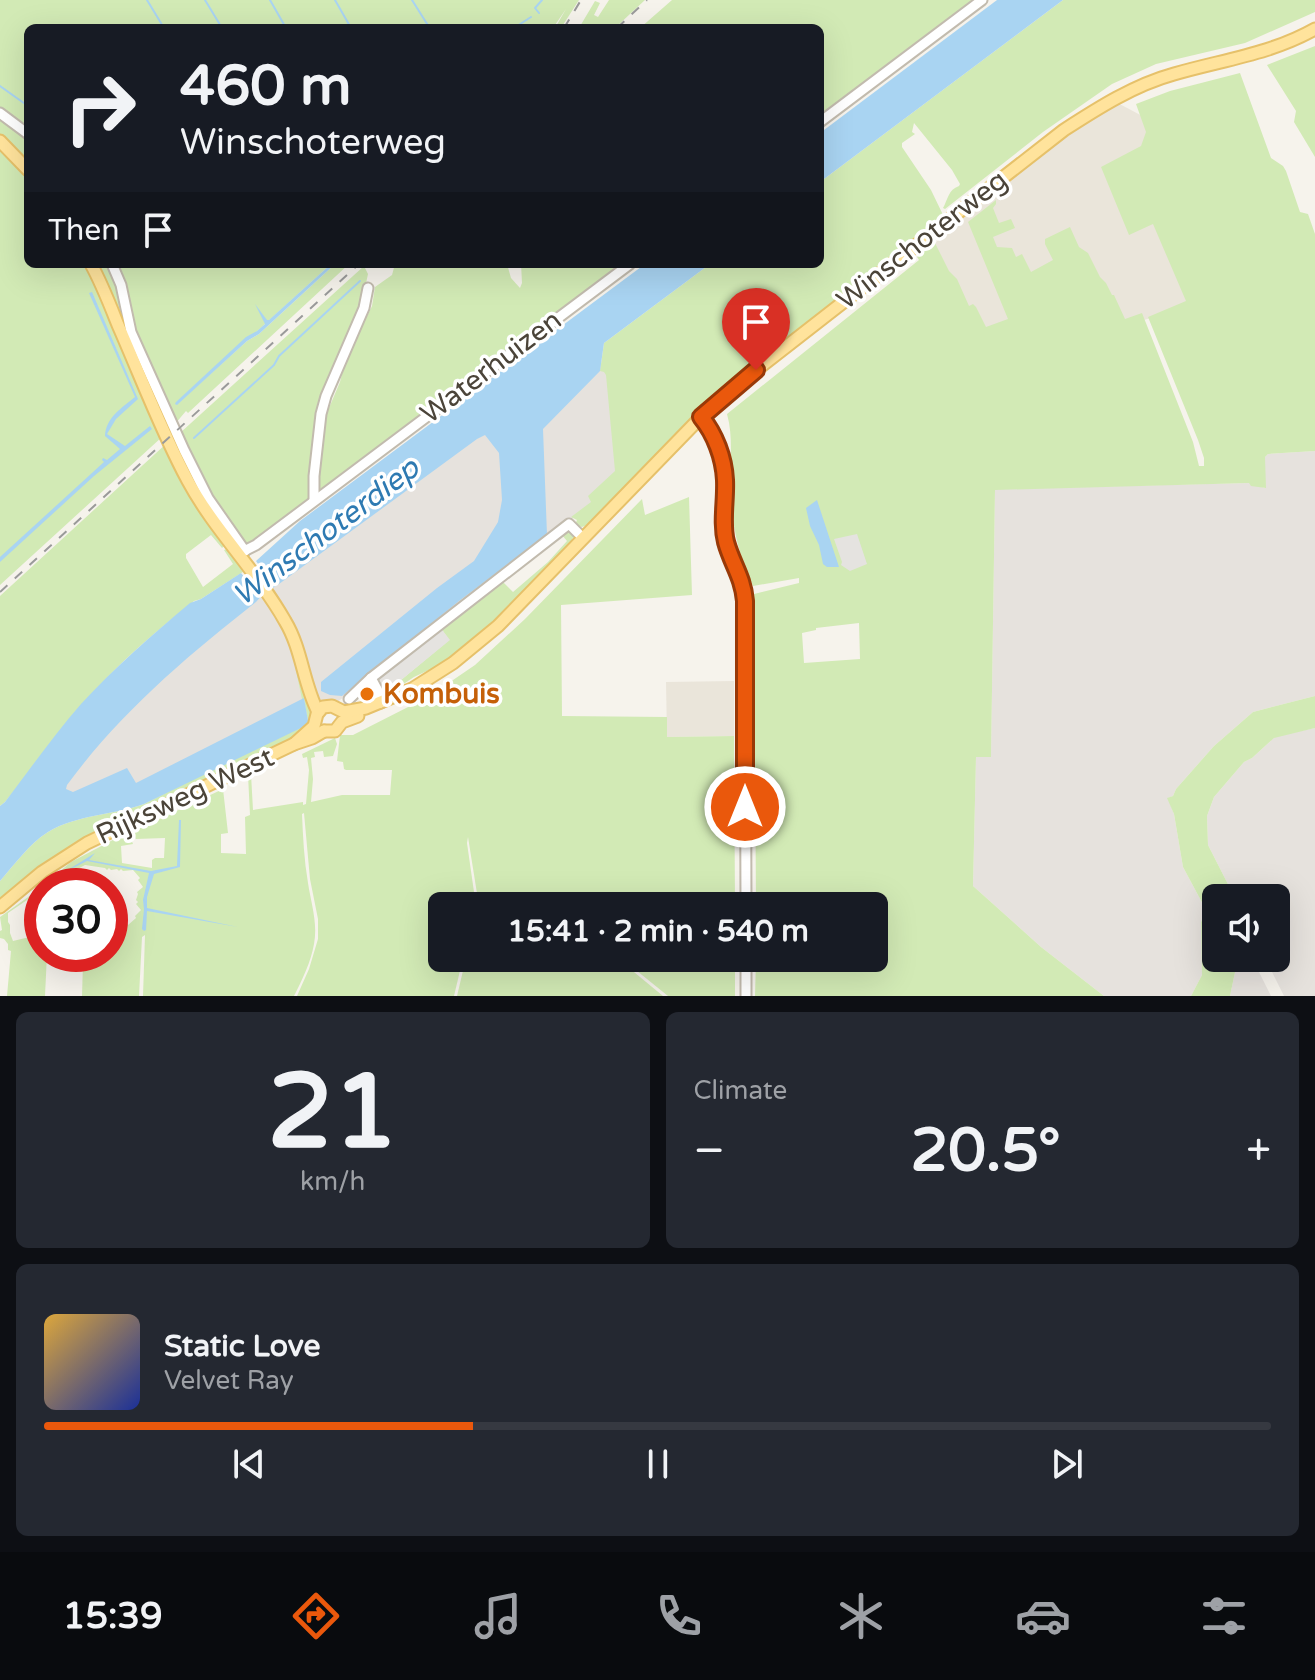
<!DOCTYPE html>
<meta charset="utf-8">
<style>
:root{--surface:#171b24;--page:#242831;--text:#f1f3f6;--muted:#9ea1a6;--line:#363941;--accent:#ea580c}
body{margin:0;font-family:"Varela Round",sans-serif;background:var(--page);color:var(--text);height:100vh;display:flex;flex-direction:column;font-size:30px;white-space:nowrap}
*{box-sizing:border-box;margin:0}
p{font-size:26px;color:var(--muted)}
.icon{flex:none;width:44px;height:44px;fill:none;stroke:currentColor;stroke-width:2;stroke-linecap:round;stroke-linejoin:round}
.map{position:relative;height:996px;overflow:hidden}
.sheet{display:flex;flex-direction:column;gap:16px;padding:16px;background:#0d0f14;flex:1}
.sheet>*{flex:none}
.top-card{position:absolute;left:24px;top:24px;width:800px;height:244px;border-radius:12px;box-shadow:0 8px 32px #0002;background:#171b24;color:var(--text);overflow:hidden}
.tools{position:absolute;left:1202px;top:884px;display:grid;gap:16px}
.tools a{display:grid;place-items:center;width:88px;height:88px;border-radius:12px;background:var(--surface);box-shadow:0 8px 32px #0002;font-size:40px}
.speed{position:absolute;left:24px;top:868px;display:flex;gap:16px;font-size:40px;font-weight:700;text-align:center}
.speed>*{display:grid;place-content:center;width:104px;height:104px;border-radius:50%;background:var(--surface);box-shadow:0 8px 32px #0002;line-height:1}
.speed .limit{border:12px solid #d22;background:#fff;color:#111}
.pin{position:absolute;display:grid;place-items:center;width:68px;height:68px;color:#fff;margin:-82px -34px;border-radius:50% 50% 50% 0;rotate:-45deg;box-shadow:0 0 8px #0007}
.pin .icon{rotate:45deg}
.me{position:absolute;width:88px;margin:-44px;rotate:0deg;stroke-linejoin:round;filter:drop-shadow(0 0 6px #0008)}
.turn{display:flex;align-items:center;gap:28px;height:168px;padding:0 24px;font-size:36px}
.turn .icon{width:104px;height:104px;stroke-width:2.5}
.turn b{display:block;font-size:56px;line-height:68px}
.then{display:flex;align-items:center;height:76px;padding:0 24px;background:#0003;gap:16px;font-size:30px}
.big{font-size:60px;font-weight:800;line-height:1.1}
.sheet .widget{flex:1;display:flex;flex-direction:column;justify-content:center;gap:12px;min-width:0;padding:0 28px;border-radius:12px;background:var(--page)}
.sheet .dial{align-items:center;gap:0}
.dial b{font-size:104px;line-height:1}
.song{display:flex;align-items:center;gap:24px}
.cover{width:96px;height:96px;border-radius:12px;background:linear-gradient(135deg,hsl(40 70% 55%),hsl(230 70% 35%))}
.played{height:8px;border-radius:4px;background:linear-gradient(90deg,var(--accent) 35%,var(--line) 35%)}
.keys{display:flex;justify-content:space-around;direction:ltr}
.heat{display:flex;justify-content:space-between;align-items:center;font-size:44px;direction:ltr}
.sheet .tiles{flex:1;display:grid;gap:16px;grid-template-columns:1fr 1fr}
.widget:last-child{grid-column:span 2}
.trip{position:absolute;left:428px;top:892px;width:460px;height:80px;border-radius:12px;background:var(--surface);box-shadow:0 8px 32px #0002;font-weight:800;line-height:80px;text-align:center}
.tab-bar{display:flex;height:128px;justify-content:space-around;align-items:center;background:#090b0e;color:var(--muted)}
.tab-bar .icon{width:56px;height:56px}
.tab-bar .active{color:var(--accent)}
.tab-bar b{font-size:36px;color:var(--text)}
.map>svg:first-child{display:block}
.residential{fill:#eae5da}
.industrial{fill:#e6e2dd}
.green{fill:#d2eab5;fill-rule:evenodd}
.parking{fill:#e5e3e0}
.water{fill:#a9d4f2}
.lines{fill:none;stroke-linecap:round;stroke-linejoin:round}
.stream{stroke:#a9d4f2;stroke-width:2}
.minor-casing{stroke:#c2bbae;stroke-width:13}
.major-casing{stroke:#e6c16a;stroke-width:15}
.minor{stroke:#fff;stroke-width:9}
.major{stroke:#ffe39c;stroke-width:11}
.rail{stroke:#9a9a9a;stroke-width:2;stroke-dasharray:10 10;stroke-linecap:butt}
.route-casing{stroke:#983908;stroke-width:20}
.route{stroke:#ea580c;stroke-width:14}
.food-dot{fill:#e8710a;stroke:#fff;stroke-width:3}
.labels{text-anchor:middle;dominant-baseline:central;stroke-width:7;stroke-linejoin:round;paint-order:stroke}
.street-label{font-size:28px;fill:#4b4439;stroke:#fff}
.food-label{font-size:28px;font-weight:bold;fill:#c56008;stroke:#fff;text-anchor:start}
.water-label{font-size:30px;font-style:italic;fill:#2e7ab2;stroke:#fff}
</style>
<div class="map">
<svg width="1315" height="996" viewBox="0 0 1315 996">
<rect width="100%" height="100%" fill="#f6f3ec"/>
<g class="residential">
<polygon points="1114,101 1161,126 1208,303 996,359 931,249 958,214"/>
<polygon points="734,681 734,736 667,737 666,682"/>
</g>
<g class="industrial">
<polygon points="606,362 619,479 594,502 313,721 179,791 46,811 146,679 419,464"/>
<polygon points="1315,451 1315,696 1253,712 1214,746 1176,789 1173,796 1168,798 1174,814 1183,867 1206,910 1201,922 1202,975 1191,996 1104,996 1041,947 973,886 976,756 991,756 995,489 1250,483 1265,488 1264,463 1265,457 1268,454"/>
<polygon points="1315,728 1315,996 1284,996 1265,958 1276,958 1276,898 1235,898 1208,845 1207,816 1214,797 1244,762 1252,758 1276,736"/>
<polygon points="1238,958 1252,958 1271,996 1230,996"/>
</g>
<g class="green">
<polygon points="0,0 579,0 561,28 555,28 566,9 553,28 28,28 28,264 331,264 176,405 247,341 259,334 335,264 349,264 188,413 186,411 175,424 168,411 158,421 162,437 0,585"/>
<polygon points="609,0 645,0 615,28 579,28 595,1 600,3 594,15 598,17"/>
<polygon points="672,0 974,0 820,115 820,28 640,28"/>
<path d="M1063 0H1315V12L1245 43 1156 64 1112 84 1043 132 945 209 943 208C948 199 948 190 959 186L960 184 952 170 914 123 912 132 915 134 902 143V147L931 190 945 219 705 406 590 524 582 527 575 525 577 520 571 517 591 502 588 496 615 471 606 375 604 372 600 371 604 343 710 264H820V182Z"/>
<polygon points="1315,46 1315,157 1294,122 1296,111 1267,65"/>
<path d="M1240 73 1271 158 1283 166 1286 171 1300 212 1308 214 1315 234V451L1268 454 1265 457 1266 488 1251 486 1249 483 995 490 991 757H976L973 886 1041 947 1104 996H755L756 958H874V906H756L754 594 799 583V578L753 586C735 546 731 520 731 477 730 455 733 435 727 414L919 260 917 257 935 243 949 271 957 279 969 306 973 304 976 307 986 327 1008 319 968 222 996 200V204L993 208 999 223 1011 219 1015 228 993 237 997 247 1012 248 1016 257 1022 254 1031 272 1053 260 1045 244V239L1070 227 1079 247 1088 253 1100 277 1106 283 1112 295H1114L1125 319 1142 313 1193 442 1199 466H1204V458L1198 440 1148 317 1186 301 1153 224 1129 235 1101 167 1141 146 1146 132 1136 104 1170 91ZM859 623 860 659 804 663 802 633 816 630V628Z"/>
<polygon points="395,264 507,264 511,278 520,288 522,283 521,264 621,264 319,491 319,469 326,415 340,382 345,361 372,306 375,287 392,275"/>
<polygon points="364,266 368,274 362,302 320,400 310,498 246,545 218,508 180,433"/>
<path d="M167 443 225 545 222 548 211 535 186 554V558L203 587 233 564 224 550 230 548 246 570 201 599 194 601C160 628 127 656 98 687 65 723 36 764 5 802L0 806V596Z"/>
<path d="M689 497 692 595 561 605 562 716 667 717V737L734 736 735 906H479L468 837 467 843 476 906H442V958H463L454 996H297L309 969 318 939V919L310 879 304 813 302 814C303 837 304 860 308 883 311 903 318 923 314 944 311 962 302 980 294 996H143L145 935 142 937 139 996H82L83 962 82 959 94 960 100 954H110V922L116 924 118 922 120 924 122 923 124 924 126 923 128 925 136 918 135 916 141 910 136 904 138 902 136 900 138 894 137 892 143 887 138 880 140 878 133 870 123 871 121 869 119 871 117 869 111 870 109 868 107 870 105 868 85 865 46 886H42L41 890H38L71 862 128 832 133 844 121 846 122 863 152 868V860L155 858H164L165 838 136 839 132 832 223 789 228 833 221 834V853L246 854 245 817 250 815 248 775 251 774 253 810 303 802V805L306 804 309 770 307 757 303 758 302 754 335 738 337 744 333 756 324 757 323 751 314 752 315 757 311 758 313 779 311 802 342 795H390L392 770H346L344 769 343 762 337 761 340 735H353L414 704 434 693 475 665 525 619 642 499 645 515Z"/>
<polygon points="566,531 570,531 574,534 571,544 491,627 448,661 414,677 384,697 380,690 386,688 389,689 395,685 449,640 440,627 501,580 513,592 548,562 567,541 562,535"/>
<path d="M292 652 313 705V723L291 741 273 746 114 826 0 901V881C15 864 29 844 48 832 76 815 113 815 144 804L308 721 304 699H302Z"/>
<polygon points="1315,696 1315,728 1274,738 1252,758 1244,762 1214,797 1207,816 1208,845 1235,898 1216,898 1216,958 1238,958 1230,996 1191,996 1202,975 1201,922 1206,910 1183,867 1174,814 1167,798 1173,796 1176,789 1214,746 1253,712"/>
<polygon points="31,895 30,898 8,913 8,922 10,925 10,933 13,941 42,934 42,954 47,954 45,996 7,996 11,951 8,950 8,944 4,939 0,938 0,931 2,930 0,917"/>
<polygon points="466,958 617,958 663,996 457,996"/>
<polygon points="621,958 735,958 735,996 668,996"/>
</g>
<g class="parking">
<polygon points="857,534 867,564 850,571 841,565 842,562 834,539"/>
<polygon points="440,627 450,640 395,685 388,689 386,688 380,690 375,679"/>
</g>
<g class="water">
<polygon points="997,0 1063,0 820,182 820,133"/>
<polygon points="331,264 335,264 259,334 247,341 177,405 175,404 176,402 246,337 257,331 265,324 255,304 267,320 269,320"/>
<path d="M645 264H710L604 343 600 371 543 429 547 535 459 601 342 696 330 695 321 691V682L437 588 474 561 498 522 502 500 499 453 485 435 477 439 279 584 263 594 256 602C187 656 119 714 67 785L66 789 73 792 127 768 136 783 304 698 308 721 305 726 144 804C113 815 76 815 48 832 29 844 15 864 0 881V806L5 802C30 769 54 735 81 704 114 668 152 635 190 603L201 599 241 573 246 579 261 568 256 561 300 521Z"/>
<path d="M92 292 138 399 116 419 107 434 125 446 150 426 152 429 94 476 0 562V557L104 462 102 460 103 458 107 460 120 449 105 436C106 417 122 408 135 397L89 293Z"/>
<polygon points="817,500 839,567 827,567 823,564 819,545 810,526 806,508"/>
<polygon points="179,820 181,820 180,867 154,874 147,897 147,908 238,927 147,911 146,930 144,931 142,929 144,909 143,900 149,873 87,861 63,873 95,853 89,860 151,871 177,866"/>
</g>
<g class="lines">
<g class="stream">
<polyline points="147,0 164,28"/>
<polyline points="205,0 222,28"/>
<polyline points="270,0 286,28"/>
<polyline points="335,0 351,28"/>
<polyline points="412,0 429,27"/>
<polyline points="539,13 535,8 542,0"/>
<polyline points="514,28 531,17"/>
<polyline points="0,86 28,106"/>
<polyline points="194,438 274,365 279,356 360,281"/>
</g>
<g class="minor-casing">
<g id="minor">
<polyline points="0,113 28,134"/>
<polyline points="820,122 982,0"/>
<polyline points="112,264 121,285 131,332 184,450 208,498 245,551"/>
<path d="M701 417C714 434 724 458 725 480 726 501 721 522 726 542 732 564 743 577 745 601L746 906"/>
<polyline points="314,500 314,476 321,414 326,396 364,308 368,288"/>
<polyline points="238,554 256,545 630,264"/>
<polyline points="371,678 378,691 381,703"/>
<polyline points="349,699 371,678 569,524 583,538"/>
<polyline points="746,958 746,996"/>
</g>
</g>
<g class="major-casing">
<g id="major">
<polyline points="0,141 28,170"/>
<path d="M91 264C102 284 110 305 118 325 141 377 161 431 188 481 215 531 257 571 285 621 302 649 303 683 318 712"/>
<polyline points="324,731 335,731 342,722 358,716"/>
<path d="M294 744 314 726 317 714 323 707 332 706 344 712 366 708 412 689 453 663 498 626 701 417 732 389 1064 130C1098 108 1134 85 1174 74 1222 60 1271 54 1315 29"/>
<polyline points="0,907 42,872 87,843 294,744 312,738 324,731"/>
</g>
</g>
<use href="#minor" class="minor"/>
<use href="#major" class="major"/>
<g class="rail">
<polyline points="564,28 581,0"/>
<polyline points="617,28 647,0"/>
<polyline points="0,592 359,264"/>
</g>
</g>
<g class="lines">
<g class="route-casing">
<path id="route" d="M745 807V601C743 577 732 564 726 542 721 522 726 501 725 480 724 458 715 434 701 417L756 370"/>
</g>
<use href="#route" class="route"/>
</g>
<circle class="food-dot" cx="367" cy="694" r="8"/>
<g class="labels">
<g class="street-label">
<text transform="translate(922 240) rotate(-38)">Winschoterweg</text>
<text transform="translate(491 367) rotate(-37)">Waterhuizen</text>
<text transform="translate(185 796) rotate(-25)">Rijksweg West</text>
</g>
<g class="food-label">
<text x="383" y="694">Kombuis</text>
</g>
<g class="water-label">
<text transform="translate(326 532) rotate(-37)">Winschoterdiep</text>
</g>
</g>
</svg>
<div class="tools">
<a><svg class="icon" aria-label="sound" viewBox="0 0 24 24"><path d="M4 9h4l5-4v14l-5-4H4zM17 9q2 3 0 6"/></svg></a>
</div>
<div class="speed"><div class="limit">30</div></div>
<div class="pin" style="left:756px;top:370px;background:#d93025"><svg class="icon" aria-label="arrive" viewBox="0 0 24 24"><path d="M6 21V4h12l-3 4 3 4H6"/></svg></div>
<svg class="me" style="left:745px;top:807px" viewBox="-20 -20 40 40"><circle r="17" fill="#ea580c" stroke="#fff" stroke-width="3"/><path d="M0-11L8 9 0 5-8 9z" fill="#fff"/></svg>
<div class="trip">15:41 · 2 min · 540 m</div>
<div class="top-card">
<div class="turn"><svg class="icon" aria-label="right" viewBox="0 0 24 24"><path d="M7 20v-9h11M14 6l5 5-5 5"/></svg><div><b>460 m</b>Winschoterweg</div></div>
<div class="then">Then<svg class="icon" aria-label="arrive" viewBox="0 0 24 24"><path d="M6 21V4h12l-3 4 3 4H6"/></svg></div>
</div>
</div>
<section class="sheet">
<div class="tiles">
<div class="widget dial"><b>21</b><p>km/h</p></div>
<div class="widget"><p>Climate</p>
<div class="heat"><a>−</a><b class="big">20.5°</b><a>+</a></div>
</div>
<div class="widget">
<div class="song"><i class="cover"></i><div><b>Static Love</b><p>Velvet Ray</p></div></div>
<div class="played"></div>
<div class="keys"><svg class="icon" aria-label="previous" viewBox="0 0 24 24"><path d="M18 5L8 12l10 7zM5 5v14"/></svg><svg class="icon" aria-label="pause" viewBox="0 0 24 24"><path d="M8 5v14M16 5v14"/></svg><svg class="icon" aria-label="next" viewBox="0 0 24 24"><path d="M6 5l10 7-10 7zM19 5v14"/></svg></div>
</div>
</div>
</section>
<nav class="tab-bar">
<b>15:39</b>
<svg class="icon active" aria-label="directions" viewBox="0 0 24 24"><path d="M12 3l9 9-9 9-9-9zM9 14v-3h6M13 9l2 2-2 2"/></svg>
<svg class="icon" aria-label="music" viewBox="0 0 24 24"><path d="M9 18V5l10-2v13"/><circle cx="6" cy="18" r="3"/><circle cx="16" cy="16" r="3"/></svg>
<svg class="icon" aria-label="phone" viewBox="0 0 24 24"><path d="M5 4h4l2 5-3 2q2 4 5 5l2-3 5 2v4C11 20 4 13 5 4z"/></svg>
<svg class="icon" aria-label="climate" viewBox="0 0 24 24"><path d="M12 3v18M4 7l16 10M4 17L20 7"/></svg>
<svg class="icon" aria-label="car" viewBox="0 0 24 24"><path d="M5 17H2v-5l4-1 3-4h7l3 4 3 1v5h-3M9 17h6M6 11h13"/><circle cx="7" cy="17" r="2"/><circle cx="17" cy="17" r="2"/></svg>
<svg class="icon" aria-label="filters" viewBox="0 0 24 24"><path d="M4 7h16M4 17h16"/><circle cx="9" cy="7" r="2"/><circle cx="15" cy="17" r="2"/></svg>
</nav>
